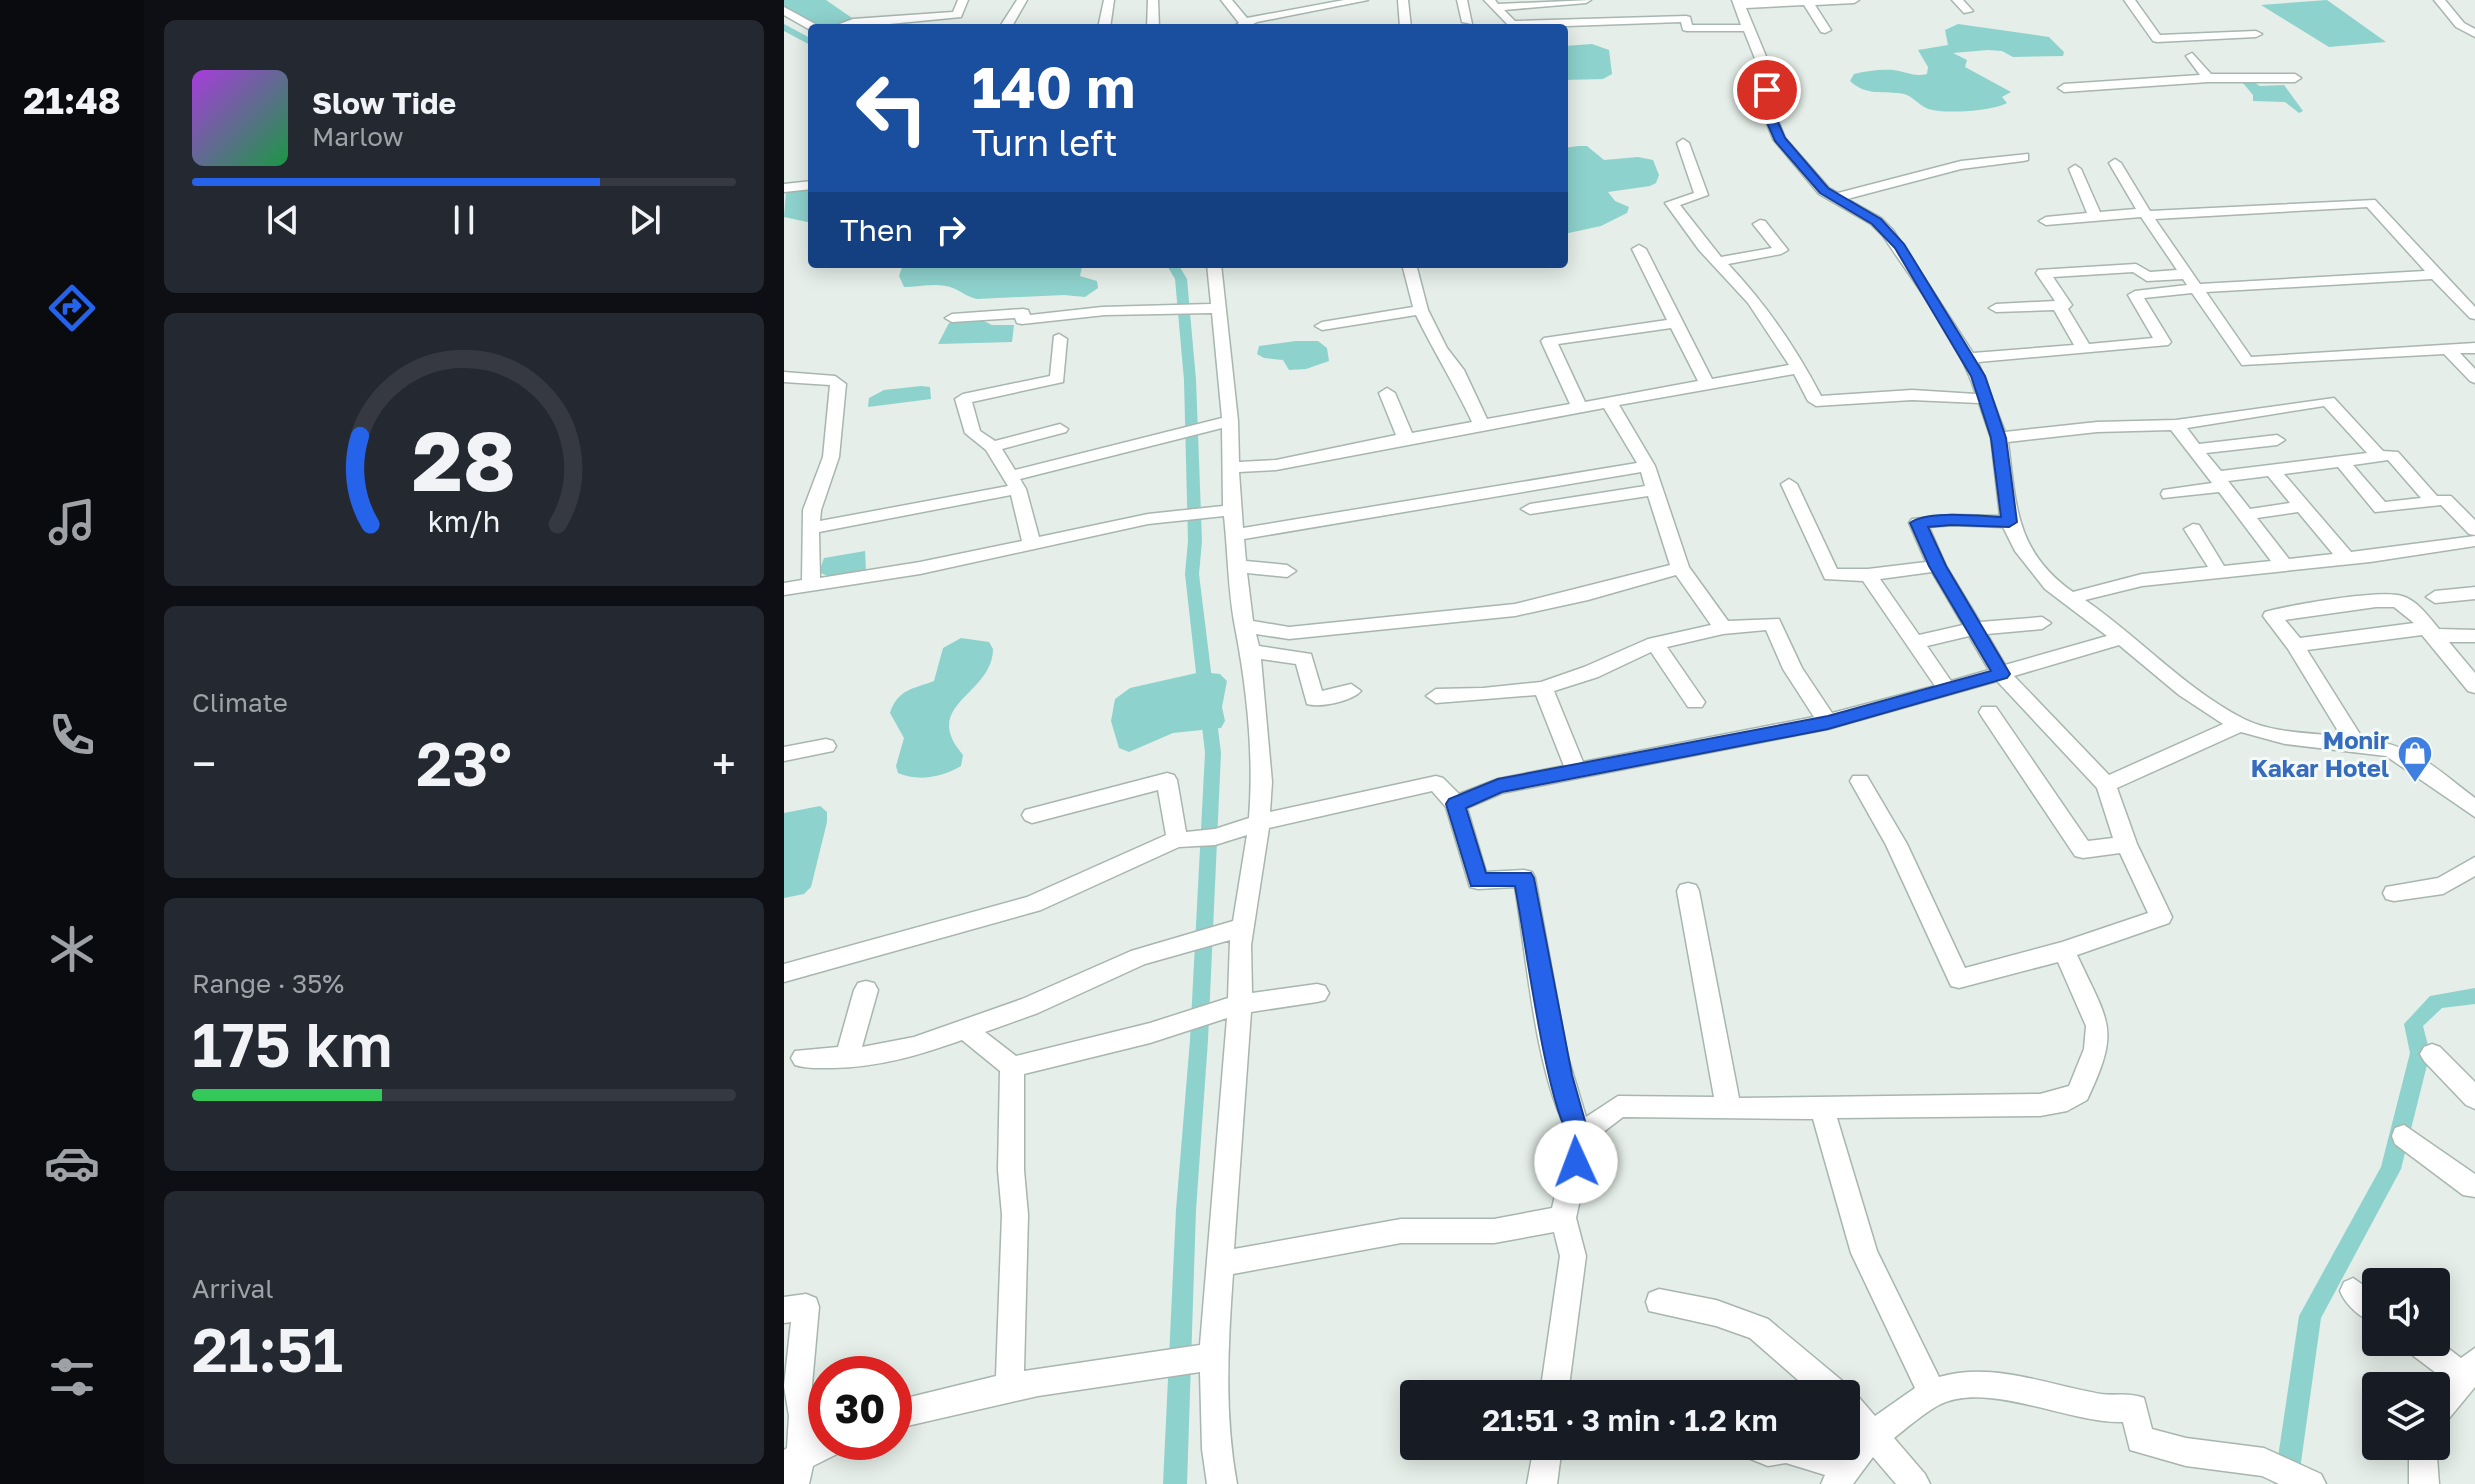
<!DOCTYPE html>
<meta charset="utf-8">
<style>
:root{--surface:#171b24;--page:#242831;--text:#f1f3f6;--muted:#9ea1a6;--line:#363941;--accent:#2563eb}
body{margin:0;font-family:"Golos Text",sans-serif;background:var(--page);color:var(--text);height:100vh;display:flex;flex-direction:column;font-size:30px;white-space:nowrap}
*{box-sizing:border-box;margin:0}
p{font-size:26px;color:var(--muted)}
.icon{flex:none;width:44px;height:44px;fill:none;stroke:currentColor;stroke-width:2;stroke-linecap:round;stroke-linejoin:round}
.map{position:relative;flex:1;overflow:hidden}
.drawer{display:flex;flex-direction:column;gap:20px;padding:20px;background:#0d0f14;width:640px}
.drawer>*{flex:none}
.guide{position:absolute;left:24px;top:24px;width:760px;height:244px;border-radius:8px;box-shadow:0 4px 20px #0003;background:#1a4fa0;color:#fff;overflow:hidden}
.fabs{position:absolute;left:1578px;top:1268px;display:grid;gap:16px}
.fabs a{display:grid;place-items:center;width:88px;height:88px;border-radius:8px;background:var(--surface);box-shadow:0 4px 20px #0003;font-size:40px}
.speed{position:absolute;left:24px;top:1356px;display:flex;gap:16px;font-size:40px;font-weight:700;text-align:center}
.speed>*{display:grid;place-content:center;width:104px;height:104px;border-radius:50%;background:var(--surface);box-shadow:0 4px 20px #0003;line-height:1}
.speed .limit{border:12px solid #d22;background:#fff;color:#111}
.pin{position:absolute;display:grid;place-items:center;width:68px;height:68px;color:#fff;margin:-34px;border:4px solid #fff;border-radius:50%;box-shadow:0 2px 8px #0007}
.me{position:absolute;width:88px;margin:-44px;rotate:358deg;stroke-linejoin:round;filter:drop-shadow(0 0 6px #0008)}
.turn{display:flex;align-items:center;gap:28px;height:168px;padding:0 32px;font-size:36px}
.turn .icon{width:104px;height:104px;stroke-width:2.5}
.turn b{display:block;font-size:56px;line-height:68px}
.then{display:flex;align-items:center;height:76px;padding:0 32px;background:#0003;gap:16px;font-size:30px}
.big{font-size:60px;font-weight:600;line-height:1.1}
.drawer .widget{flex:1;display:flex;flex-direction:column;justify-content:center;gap:12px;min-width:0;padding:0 28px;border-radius:12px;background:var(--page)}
.drawer .dial{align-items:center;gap:0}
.dial svg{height:208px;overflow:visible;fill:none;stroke:var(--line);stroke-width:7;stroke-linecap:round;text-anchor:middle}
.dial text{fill:var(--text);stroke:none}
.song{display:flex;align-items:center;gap:24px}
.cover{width:96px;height:96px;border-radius:12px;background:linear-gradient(135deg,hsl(280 70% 55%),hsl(140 70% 35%))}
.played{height:8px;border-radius:4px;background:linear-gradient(90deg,var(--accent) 75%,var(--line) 75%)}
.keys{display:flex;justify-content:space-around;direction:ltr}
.heat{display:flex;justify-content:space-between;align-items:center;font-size:44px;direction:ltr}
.charge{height:12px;border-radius:6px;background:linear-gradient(90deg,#34c759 35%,var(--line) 0)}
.trip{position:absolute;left:616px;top:1380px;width:460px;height:80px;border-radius:8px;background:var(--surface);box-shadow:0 4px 20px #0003;font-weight:600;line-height:80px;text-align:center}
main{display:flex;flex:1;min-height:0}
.menu{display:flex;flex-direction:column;width:144px;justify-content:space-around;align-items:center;background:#090b0e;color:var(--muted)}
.menu .icon{width:56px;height:56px}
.menu .on{color:var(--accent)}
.menu b{font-size:36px;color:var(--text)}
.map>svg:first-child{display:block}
.water{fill:#8ed2cd}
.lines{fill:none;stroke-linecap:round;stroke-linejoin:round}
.canal{fill:#8ed2cd;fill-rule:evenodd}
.minor-casing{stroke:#a7b6ae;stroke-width:3}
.minor{fill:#fff;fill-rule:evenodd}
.route{fill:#2563eb;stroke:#184099;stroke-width:2}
.labels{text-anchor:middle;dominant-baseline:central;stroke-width:6;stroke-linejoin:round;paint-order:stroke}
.shop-label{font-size:24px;font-weight:bold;fill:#366cbe;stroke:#f6faf7;text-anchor:end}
</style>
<main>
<nav class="menu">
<b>21:48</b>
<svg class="icon on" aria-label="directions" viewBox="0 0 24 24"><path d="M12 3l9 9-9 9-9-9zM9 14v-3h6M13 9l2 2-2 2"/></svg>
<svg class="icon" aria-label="music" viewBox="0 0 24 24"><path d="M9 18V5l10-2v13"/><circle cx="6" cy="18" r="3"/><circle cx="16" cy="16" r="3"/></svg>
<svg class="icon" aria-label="phone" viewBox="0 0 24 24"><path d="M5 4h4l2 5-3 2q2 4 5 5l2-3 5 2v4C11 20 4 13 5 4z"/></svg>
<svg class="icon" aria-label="climate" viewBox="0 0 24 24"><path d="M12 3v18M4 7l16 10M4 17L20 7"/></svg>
<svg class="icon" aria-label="car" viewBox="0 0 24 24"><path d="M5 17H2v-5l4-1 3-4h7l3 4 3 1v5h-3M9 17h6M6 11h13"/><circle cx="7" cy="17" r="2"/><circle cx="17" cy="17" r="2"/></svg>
<svg class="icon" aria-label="filters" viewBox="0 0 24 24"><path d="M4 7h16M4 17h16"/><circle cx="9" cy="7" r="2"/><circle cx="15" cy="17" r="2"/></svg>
</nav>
<section class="drawer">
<div class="widget">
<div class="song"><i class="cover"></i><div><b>Slow Tide</b><p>Marlow</p></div></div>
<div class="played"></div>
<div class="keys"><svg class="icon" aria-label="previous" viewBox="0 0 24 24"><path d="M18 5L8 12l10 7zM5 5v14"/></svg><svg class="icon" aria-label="pause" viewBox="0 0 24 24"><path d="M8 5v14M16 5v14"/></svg><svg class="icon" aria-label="next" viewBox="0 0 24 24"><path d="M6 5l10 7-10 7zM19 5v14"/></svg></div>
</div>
<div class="widget dial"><svg viewBox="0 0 100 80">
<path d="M14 69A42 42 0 1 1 86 69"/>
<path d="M14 69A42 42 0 0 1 10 35" stroke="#2563eb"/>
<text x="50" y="56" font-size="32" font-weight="700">28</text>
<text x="50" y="72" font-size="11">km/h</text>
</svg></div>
<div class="widget"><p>Climate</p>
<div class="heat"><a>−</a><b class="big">23°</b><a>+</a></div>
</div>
<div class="widget"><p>Range · 35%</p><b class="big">175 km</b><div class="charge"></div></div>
<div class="widget"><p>Arrival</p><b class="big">21:51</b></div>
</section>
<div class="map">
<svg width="1691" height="1484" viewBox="0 0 1691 1484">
<rect width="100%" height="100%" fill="#e5eee8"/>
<g class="water">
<path d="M0 0H42L68 18C43 37 22 21 0 7Z"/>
<polygon points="1543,0 1602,42 1545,47 1477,5"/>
<path d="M1174 24 1265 37 1280 52 1279 56 1229 57 1218 51 1204 50 1169 53 1183 60 1181 67 1227 92 1218 97 1223 103C1209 111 1157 115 1142 108 1134 104 1128 96 1120 94 1100 90 1083 97 1066 81L1070 74C1082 71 1097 69 1110 70 1123 72 1130 77 1143 74L1144 67 1134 50 1164 45 1161 30Z"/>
<polygon points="808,44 825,50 828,74 819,79 780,80 780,46"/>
<polygon points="1468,81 1476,86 1500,85 1519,111 1515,113 1501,102 1469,101 1469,95 1458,82"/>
<polygon points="794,146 803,146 820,160 854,157 869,160 875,175 872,183 866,186 824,192 831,201 845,207 843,213 817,226 780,234 780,148"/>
<polygon points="28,186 28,223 0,217 2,193"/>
<path d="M119 264H303L298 267 296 276 313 281 314 288 301 297 280 295 193 299C183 297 177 291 169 288 154 282 136 287 120 287L115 276Z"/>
<polygon points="196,319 208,325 230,325 228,342 154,344 165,323"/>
<polygon points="512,341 534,341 543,348 545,361 522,369 505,370 499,360 480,358 473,354 475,346"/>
<polygon points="137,386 146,387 147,399 84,407 85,398 100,390"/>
<path d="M81 551 82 571C66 574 49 581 35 572L40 558Z"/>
<path d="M177 638 205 642 209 649C209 695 135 704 179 755L177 766C159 777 134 782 114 773L112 766 120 738 106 713C114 689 129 689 150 681L159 648Z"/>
<polygon points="417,672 436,674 443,681 438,707 441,721 437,728 389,733 345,752 335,748 327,721 331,699 346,688"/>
<polygon points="36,806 43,812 43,822 27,887 20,894 0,898 0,813"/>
</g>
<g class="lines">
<g class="canal">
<polygon points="0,24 28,39 28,46 0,31"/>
<polygon points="382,264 394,264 403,279 412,380 418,541 415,574 437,753 424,1040 412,1210 403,1484 379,1484 392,1210 406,1040 421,753 401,574 404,541 400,380 391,279"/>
<polygon points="1691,988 1691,1004 1658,1008 1639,1026 1646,1053 1617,1169 1537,1318 1514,1484 1490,1484 1515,1316 1597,1167 1626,1053 1620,1024 1646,996"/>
</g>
<g class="minor-casing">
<g id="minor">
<polygon points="174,0 184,0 177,17 64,28 28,28 28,31 0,15 0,7 33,25 53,25 69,19 169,12"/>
<polygon points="233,0 243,0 227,28 215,28"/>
<polygon points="320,0 330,0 326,28 314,28"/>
<polygon points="364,0 374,0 375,28 363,28"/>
<polygon points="437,0 448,0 463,18 560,0 584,0 473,22 461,28 447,28 455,23"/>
<polygon points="614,0 624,0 627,28 616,27"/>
<polygon points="673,0 683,0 688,24 678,22"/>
<path d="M700 0H711L714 4 807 0 802 3 720 10 731 21 902 16 906 17 908 25H957L948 0H1075L1070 3 1031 5 1047 30 1041 33 1037 32 1020 5 962 8 986 66 990 111 1001 138 1045 188 1054 193 1177 161 1244 154V160L1239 161 1177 169 1063 199 1097 218 1109 230 1189 353 1290 345 1270 310 1212 312 1205 308 1212 304 1271 301 1252 273 1254 270 1352 264 1366 272 1393 270 1357 217 1262 225 1255 221 1262 217 1303 213 1285 169 1291 165 1297 169 1316 212 1352 209 1325 163 1331 159 1337 163 1366 211 1591 200 1691 307V319L1686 318 1648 279 1422 292 1467 357 1691 343V353H1676L1691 369V383L1686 381 1660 354 1458 365 1408 293 1360 298 1387 342 1384 345 1194 362 1221 432 1313 422 1392 420 1550 398 1599 451 1614 452 1653 496H1667L1691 520V535L1685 534 1657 505 1591 512 1554 467 1500 474 1567 552 1691 536V546L1586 562 1358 586 1301 600C1355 637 1401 689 1460 719 1488 733 1526 733 1557 736L1504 649 1479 616 1481 612C1506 605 1597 589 1618 596 1634 601 1644 616 1655 629L1691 630V642H1665L1691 673V693L1684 691 1638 635 1523 650 1579 739C1631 745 1651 768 1691 798V817L1602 756 1501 744 1457 732 1333 788 1353 844 1388 917 1385 923 1293 955C1325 1024 1337 1028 1303 1100L1283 1111 1256 1116 1053 1118 1093 1251 1155 1377C1209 1361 1263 1385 1317 1394 1332 1396 1346 1392 1360 1398L1368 1429 1402 1438 1480 1448 1537 1474 1542 1484H1495L1478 1476 1402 1466 1346 1450 1339 1422C1287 1424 1203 1380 1155 1405 1140 1413 1124 1427 1110 1438L1141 1474 1146 1484H1112L1089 1457 1069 1484H1037L1041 1475 1002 1463 984 1466 959 1456 955 1446H1042L1058 1450 1070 1435 1062 1426V1394H1030L966 1338 932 1326 865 1311 862 1302 865 1293 875 1289 932 1300 984 1319 1062 1384 1065 1391 1072 1394 1091 1416 1131 1388 1067 1253 1029 1119 839 1117 809 1140 792 1218 802 1256 784 1394H756L776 1256 770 1232 710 1243H617L449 1274C444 1344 440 1414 453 1484H423L418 1449 416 1372 254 1396 110 1429V1401L212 1376 218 1215 214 1170 216 1071 178 1040C132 1056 96 1067 48 1068 35 1068 23 1069 11 1065L7 1058 11 1051 54 1047 70 990 74 983 82 981 90 983 94 990 78 1047 130 1037 238 999 347 951 449 921 463 835 431 845 395 847 257 910 0 982V964L243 897 382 835 374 790 248 823 241 820 238 815 241 810 383 773 390 775 393 780 402 832 431 829 465 818C470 755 463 689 451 627 444 591 444 553 440 516L364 524 136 574 0 595V583L18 580 19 510 39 457 46 385 0 382V372L51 376 62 384 55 457 37 510 36 521 224 486 202 450 181 433 171 399 179 394 266 376 270 336 275 334 283 339 279 382 188 402 196 431 211 441 276 424 284 429 282 432 218 449 231 470 438 418 428 313 321 315 238 324 233 323 231 318 168 322 161 318 168 314 239 309 244 310 246 315 318 307 427 304 423 264H437L454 421 455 462 492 460 612 435 595 393 603 388 611 393 628 433 688 422C671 385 650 352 632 315L538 330 531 326 538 322 629 307 618 264H632L644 310 663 348 680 370 703 419 786 404 757 341 760 338 883 320 848 249 855 245 862 249 928 379 1005 365 964 303 915 250 881 203 910 193 893 143 899 139 905 143 924 195 896 205 937 257 988 248 969 224 976 220 981 221 1004 250 997 254 944 264C982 304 1012 348 1037 396L1128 390 1192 394C1173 336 1132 286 1099 236L1087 224 1035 194 989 139 978 111 974 66 960 31H903L899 30 897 22 727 28ZM1583 207 1641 271 1416 284 1371 219ZM1349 272 1363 281 1399 279 1403 285 1351 291 1344 295 1369 338 1305 344 1284 309 1288 305 1269 277ZM887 328 914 381 801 402 774 344ZM1010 374 1024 401 1032 406 1128 400 1195 403 1207 438 1216 516 1168 515 1128 519 1125 523 1142 562 1084 569H1053L1013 484 1005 479 997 484 1041 579 1079 581 1151 686 1048 713 1018 668 995 619 944 621 905 567 871 466 835 405ZM1540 406 1583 453 1437 471 1422 453 1493 445 1501 440 1493 435 1415 444 1403 428ZM820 408 853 463 459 528 455 472 492 470ZM438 428 439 506 364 514 255 537 242 489 236 479ZM1387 430 1428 483 1379 490 1377 494 1379 498 1435 492 1487 561 1440 566 1415 525 1409 524 1400 529 1424 567 1358 574 1289 592C1231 551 1232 505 1224 442L1313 432ZM1604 460 1637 498 1601 502 1569 465ZM857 472 861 486 746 504 737 509 746 514 864 496 886 565 731 604 505 627 469 621 463 573 503 577 512 571 503 565 462 561 460 539ZM1484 476 1506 503 1466 509 1444 481ZM227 495 238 541 136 562 36 578 35 532ZM1514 512 1549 554 1505 559 1473 518ZM1168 525 1219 527 1231 551 1261 589 1323 636 1221 665 1203 634 1258 629 1267 623 1258 617 1196 622 1162 566 1145 527ZM1148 572 1179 625 1135 635 1096 579ZM892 575 927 625 864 639 800 667 757 682 699 688 652 689 642 696 652 703 752 695 780 766 714 779 675 794 659 778 652 776 486 812 488 782 477 659 512 664 523 704C537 708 568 701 577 691L567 684 538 691 527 654 475 646 472 634 505 639 731 616 804 600ZM1592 607H1610L1630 623 1516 638 1501 620ZM982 630 999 669 1030 717 799 762 770 691 814 677 867 652 904 707H918L921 702 883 647 939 634ZM1185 636 1205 670 1167 681 1143 646ZM1335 645 1395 695 1439 724 1325 775 1230 676ZM1213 681 1313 788 1329 838 1304 841 1212 707H1198L1195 712 1198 717 1291 856 1299 858 1336 853 1364 913 1278 942 1181 968 1123 844 1083 776H1069L1066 781 1102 845 1167 986 1175 988 1274 962 1302 1026 1300 1049 1285 1086 1256 1094 955 1098 915 891 912 885 904 883 896 885 893 891 930 1097 834 1096 802 1117 783 1054 751 878 748 872 740 870 702 872 683 808 718 793 1044 729ZM648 791 662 807 686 887 694 889 731 887C743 959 751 1072 785 1135L768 1208 710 1219H617L450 1249 467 1012 533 1002 541 1000 545 993 541 986 533 984 468 993 467 945 485 828ZM446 940 444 998 366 1023 232 1056 201 1032 254 1013 361 964ZM443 1018 416 1345 240 1371 244 1215 240 1170V1074L366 1043Z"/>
<polygon points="1168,0 1179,0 1189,11 1180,13"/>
<polygon points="1340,0 1351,0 1376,35 1472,31 1478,34 1472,37 1373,42 1369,41"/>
<polygon points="1650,0 1661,0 1680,23 1691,29 1691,37 1672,27"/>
<polygon points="1408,53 1427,74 1511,74 1517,78 1511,82 1424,82 1280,92 1274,88 1280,84 1416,75 1402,56"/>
<polygon points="28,181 28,189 0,192 0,184"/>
<polygon points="1691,587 1691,599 1651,603 1642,597 1651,591"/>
<polygon points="42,739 49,741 52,746 49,751 0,761 0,747"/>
<polygon points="1691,857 1691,876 1659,894 1610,901 1602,899 1599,893 1602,887 1654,878"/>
<polygon points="1648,1044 1656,1047 1691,1082 1691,1109 1682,1105 1640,1061 1636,1054 1640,1047"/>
<polygon points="1620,1125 1691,1174 1691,1197 1679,1195 1611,1144 1608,1136 1611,1128"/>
<path d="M1569 1278 1592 1294V1324C1577 1318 1562 1306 1556 1291L1560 1282Z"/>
<polygon points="22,1294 32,1298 35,1307 27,1396 33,1416 34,1433 42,1430 42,1442 61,1442 57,1452 29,1466 25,1484 0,1484 0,1450 3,1448 5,1416 0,1386 7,1322 0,1323 0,1297"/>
<polygon points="1652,1339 1677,1358 1691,1348 1691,1387 1662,1422 1652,1426 1652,1389 1660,1379 1623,1351 1619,1342 1652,1342"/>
<polygon points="1652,1443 1655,1484 1625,1484 1625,1446 1652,1446"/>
<polygon points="750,1446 778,1446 773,1484 743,1484"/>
</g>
</g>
<use href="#minor" class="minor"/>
</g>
<path class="route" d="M983 87 989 90V111L1001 138 1044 188 1097 219 1120 244 1201 376 1222 438 1233 522 1225 527 1168 525 1144 527 1162 566 1226 674 1223 678 1044 729 718 792 682 808 702 873H747L750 878 788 1075 801 1121 810 1134 800 1169 792 1172 784 1169 780 1162 786 1136C763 1110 740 931 731 886H687L662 804 665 799 714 779 1044 716 1207 671 1145 566 1126 523C1142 510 1195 516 1217 517L1207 438 1187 376 1111 248 1088 224 1036 193 991 141 978 111V90Z"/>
<defs>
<g id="shop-pin" transform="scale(1.8)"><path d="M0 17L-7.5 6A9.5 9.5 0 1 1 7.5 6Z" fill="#3f7fe0" stroke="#f6faf7"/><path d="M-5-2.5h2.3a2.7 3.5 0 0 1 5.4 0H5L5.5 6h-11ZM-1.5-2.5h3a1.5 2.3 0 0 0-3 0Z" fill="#fff"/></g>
</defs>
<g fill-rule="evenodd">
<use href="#shop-pin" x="1631" y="753"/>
</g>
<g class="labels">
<g class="shop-label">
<text x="1605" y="739">Monir<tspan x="1605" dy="28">Kakar Hotel</tspan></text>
</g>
</g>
</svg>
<div class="fabs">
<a><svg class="icon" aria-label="sound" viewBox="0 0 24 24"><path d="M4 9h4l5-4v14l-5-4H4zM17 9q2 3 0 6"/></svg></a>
<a><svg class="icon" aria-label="layers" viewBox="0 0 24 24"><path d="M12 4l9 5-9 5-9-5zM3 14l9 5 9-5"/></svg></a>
</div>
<div class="speed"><div class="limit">30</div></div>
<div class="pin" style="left:983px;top:90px;background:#d93025"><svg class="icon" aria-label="arrive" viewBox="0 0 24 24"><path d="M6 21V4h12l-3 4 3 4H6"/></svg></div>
<svg class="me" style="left:792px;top:1162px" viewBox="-20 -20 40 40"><circle r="19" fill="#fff"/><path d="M0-13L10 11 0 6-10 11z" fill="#2563eb"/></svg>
<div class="trip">21:51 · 3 min · 1.2 km</div>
<div class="guide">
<div class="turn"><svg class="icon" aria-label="left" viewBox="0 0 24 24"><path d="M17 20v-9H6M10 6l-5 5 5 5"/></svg><div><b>140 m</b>Turn left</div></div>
<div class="then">Then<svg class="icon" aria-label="right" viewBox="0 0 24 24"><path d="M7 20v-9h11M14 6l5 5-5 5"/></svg></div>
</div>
</div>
</main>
